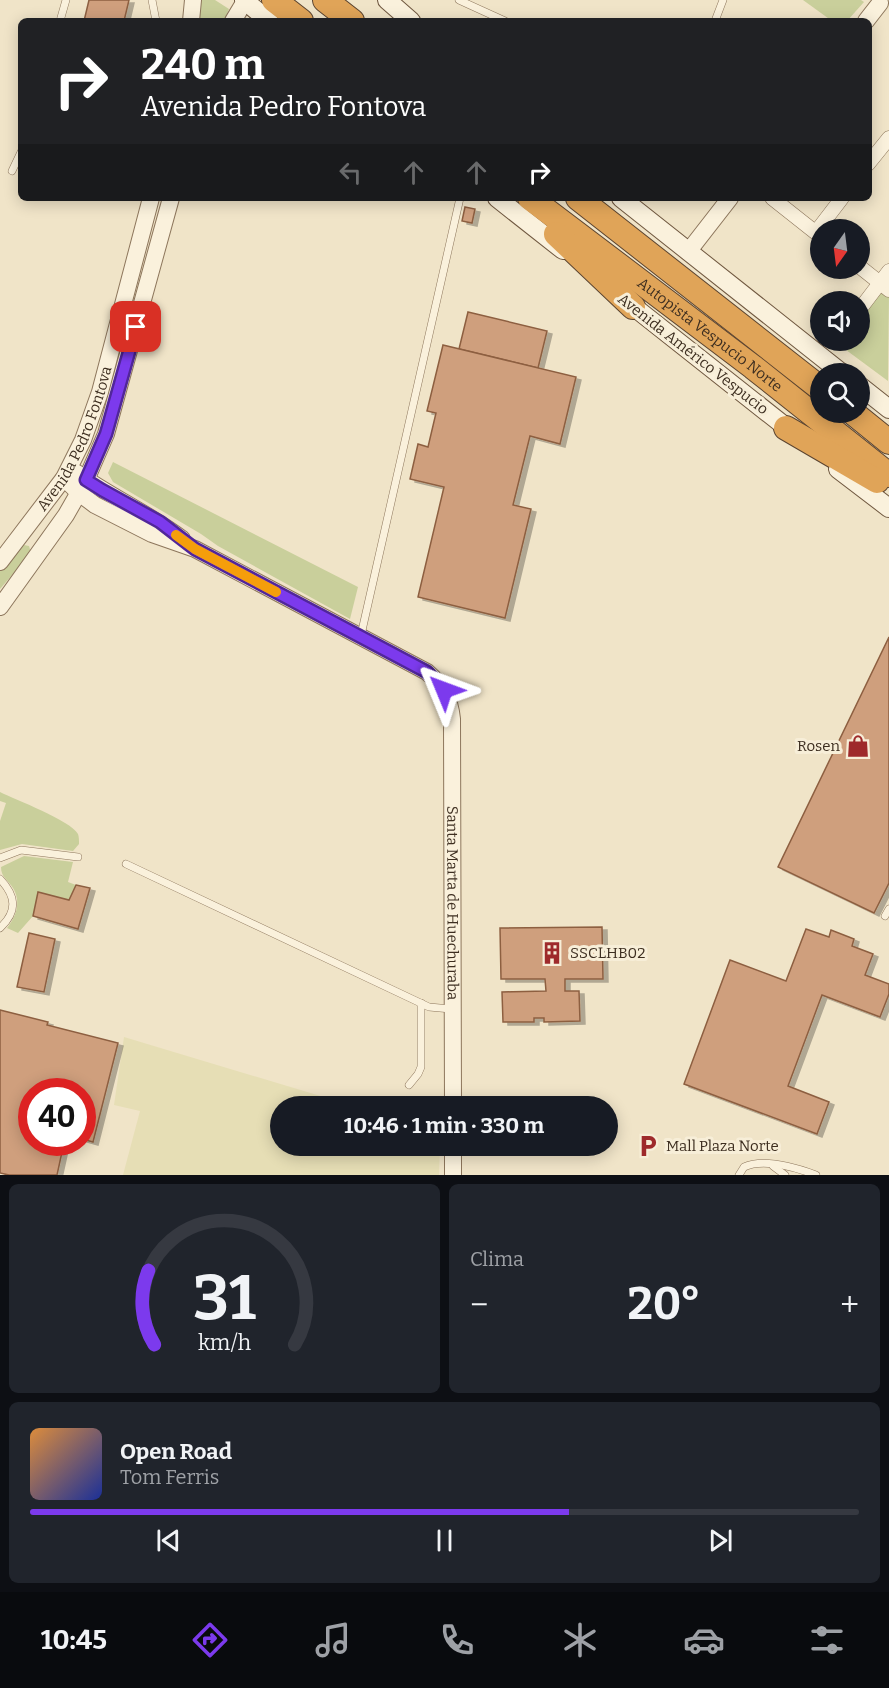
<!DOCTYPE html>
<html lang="es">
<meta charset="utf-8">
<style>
:root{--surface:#171b24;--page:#20242c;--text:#f1f3f6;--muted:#9ea1a6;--line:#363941;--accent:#7c3aed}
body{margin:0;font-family:Bitter,serif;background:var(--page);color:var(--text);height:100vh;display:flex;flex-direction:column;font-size:22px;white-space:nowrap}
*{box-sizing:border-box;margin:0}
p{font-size:20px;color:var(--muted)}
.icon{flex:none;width:33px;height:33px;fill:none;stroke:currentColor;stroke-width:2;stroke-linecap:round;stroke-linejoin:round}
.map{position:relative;height:1175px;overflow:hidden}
.side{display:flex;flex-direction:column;gap:9px;padding:9px;background:#0d0f14;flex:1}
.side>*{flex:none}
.top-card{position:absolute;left:18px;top:18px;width:854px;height:183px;border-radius:9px;box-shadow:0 3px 15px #0003;background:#202124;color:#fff;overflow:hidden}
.needle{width:39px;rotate:194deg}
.buttons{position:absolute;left:810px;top:219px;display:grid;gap:12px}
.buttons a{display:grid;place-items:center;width:60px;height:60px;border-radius:50%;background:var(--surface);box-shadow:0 3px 15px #0003;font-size:30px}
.speed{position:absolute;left:18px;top:1078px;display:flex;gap:12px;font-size:30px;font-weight:700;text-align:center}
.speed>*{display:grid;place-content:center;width:78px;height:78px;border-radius:50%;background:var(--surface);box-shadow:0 3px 15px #0003;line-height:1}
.speed .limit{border:9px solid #d22;background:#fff;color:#111}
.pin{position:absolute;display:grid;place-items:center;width:51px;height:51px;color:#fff;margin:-26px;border-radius:12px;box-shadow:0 3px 9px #0006}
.me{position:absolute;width:66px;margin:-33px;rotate:314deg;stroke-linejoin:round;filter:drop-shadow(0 0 4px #0008)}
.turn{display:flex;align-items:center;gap:21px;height:126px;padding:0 24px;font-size:27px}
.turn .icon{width:78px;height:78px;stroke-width:2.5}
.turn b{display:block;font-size:42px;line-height:51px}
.lanes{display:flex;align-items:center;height:57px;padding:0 24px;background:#0003;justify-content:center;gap:30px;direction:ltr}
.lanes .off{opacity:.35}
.big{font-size:45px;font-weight:700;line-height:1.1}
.side .tile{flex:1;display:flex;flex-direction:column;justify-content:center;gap:9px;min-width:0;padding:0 21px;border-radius:9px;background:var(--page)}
.side .dial{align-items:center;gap:0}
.dial svg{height:156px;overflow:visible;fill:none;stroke:var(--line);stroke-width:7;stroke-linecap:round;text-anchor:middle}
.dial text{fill:var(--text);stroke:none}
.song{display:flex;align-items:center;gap:18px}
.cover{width:72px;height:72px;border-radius:9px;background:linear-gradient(135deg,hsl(30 70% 55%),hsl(230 70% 35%))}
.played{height:6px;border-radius:3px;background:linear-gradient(90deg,var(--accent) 65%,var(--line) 65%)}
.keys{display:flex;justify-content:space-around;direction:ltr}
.heat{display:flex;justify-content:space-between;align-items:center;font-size:33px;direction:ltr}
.side .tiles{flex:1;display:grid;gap:9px;grid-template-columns:1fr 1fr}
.tile:last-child{grid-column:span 2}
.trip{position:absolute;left:270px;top:1096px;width:348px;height:60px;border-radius:30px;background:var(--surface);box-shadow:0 3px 15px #0003;font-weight:700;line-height:60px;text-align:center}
.tab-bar{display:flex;height:96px;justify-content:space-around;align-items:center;background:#090b0e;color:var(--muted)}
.tab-bar .icon{width:42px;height:42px}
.tab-bar .on{color:var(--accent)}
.tab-bar b{font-size:27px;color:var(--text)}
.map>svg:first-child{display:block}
.farmland{fill:#e6deb5}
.green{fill:#c9cf9b}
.building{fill:#cf9f7d;stroke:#8d5f41;stroke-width:1.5;filter:url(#shadow)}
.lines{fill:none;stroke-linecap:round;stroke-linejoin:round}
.service-casing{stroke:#8d765c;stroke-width:8}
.minor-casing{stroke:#8d765c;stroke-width:15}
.tertiary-casing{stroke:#8d765c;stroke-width:18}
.secondary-casing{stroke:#6f573f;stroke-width:20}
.motorway-casing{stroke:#5b4430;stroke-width:26}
.service{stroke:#faf1dc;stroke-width:7}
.minor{stroke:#faf1dc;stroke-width:14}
.tertiary{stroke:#faf1dc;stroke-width:16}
.secondary{stroke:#faf1dc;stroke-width:18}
.motorway{stroke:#e0a458;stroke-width:24}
.route-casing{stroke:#51269a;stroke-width:15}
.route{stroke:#7c3aed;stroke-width:10}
.slow{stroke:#f59e0b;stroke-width:10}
.labels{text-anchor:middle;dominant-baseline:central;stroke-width:6;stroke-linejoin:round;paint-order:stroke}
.street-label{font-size:15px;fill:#3d2e20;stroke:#f7eed8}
.poi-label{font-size:15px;fill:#3d2e20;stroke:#f7eed8;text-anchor:start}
</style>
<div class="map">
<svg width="889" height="1175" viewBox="0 0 889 1175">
<defs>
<filter id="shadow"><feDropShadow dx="5" dy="3" stdDeviation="0" flood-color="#0004"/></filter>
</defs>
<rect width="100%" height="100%" fill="#f0e4c8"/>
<polygon class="farmland" points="124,1037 357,1107 280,1107 280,1146 440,1146 439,1175 123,1175 140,1111 114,1105"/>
<g class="green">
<polygon points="201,0 215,0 229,9 224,21 199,21"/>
<polygon points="803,0 861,0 864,2 847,21 832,21"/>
<polygon points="880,288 889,295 888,381 838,344 841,341 860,340 860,316"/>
<polygon points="113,462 358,587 350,619 218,546 201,534 113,482 108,473"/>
<polygon points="24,545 29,546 31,553 0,589 0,570 18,548"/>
<path d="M0 792C16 800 70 820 78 834 79 837 79 840 79 844L73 851 22 844 0 850V821L6 803 0 801Z"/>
<path d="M24 856 73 862 68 882 76 885 69 900 38 892 33 916 18 933 7 928C17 916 21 901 13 888 8 880 1 877 1 867Z"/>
</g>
<g class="building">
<polygon points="89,0 129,0 124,21 84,21"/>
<polygon points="465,207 475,209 472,223 462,221"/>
<polygon points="468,312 547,331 538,368 459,349"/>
<polygon points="443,345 576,377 560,444 530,436 513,505 531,509 505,618 418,597 444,487 410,479 418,444 428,447 436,413 427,411"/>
<polygon points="889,637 889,883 874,913 778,867"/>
<polygon points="76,885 90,888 78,929 33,916 38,892 69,900"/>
<polygon points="602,927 603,979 565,979 565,991 579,991 580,1021 544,1022 544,1018 534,1018 534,1022 503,1022 502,992 546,991 545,979 501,979 500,928"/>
<polygon points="806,929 829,937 831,930 854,939 852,946 873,954 865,975 889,984 889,994 880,1017 822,995 788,1086 829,1102 817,1134 684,1084 730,960 786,981"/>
<polygon points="29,933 55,939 44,992 17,987"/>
<polygon points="0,1010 48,1022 47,1025 118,1043 93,1142 82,1139 82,1092 32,1092 32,1143 64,1143 57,1175 9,1175 0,1173"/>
</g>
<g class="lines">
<g class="service-casing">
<g id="service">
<polyline points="152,0 156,21"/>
<polyline points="459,0 505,21"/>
<polyline points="60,21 66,0"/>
<polyline points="715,21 723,0"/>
<polyline points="12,171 21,152"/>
<polyline points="361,635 460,198"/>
<polyline points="0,858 21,850 78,857"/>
<polyline points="126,864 429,1007 451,1009"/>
<path d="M0 879C16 896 18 911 0 928"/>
<polyline points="885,916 889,909"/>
<polyline points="409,1085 418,1074 421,1067 421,1003"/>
<polyline points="773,1166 785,1175"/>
<path d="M739 1175 744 1167C764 1158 797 1168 816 1175"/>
</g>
</g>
<g class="minor-casing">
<g id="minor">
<polyline points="868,164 889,138"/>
<polyline points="772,198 820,236"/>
<polyline points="816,232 842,198"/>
<polyline points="860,267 889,290"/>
<polyline points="860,309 889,271"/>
<polyline points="836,341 836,340"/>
</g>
</g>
<g class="tertiary-casing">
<g id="tertiary">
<polyline points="191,21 193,0"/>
<polyline points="233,21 245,1"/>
<polyline points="866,21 880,3"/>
<polyline points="688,252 730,198"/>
<path d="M77 473C111 497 149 514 182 539"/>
<path id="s1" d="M64 478 79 493 95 505 152 534 195 549 427 672C443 686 450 699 452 719L453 1107"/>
<path id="s2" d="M0 562 64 478 83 440 100 392 151 198"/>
<polyline points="0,607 66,515 86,480 106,434 171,198"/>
<polyline points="453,1146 453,1175"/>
</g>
</g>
<g class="secondary-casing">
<g id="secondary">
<polyline points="244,0 269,21"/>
<polyline points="387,0 411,21"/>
<polyline points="497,198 563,250"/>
<polyline points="621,198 843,374"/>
<polyline points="624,299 796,435"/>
<polyline points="860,386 889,409"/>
<polyline points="838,469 889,508"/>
</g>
</g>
<g class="motorway-casing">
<g id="motorway">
<polyline points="274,0 301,21"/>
<polyline points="325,0 352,21"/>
<path id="s3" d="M530 198 753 367 889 475"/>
<polyline points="578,198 820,388"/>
<polyline points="556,234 633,307"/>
<polyline points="852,412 889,442"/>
<polyline points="786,428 877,481"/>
</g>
</g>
<use href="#service" class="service"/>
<use href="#minor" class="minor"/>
<use href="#tertiary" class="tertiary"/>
<use href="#secondary" class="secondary"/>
<use href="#motorway" class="motorway"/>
</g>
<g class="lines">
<g class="route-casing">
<polyline id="route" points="136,327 106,434 86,480 102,490 160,522 195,549 427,672 444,690"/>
</g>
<use href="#route" class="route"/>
<polyline class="slow" points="176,535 195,549 276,592"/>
</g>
<defs>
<g id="shop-bare" transform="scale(1.8)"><path d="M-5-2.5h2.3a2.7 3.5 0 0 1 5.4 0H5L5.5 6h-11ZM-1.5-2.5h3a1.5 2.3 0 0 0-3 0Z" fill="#9e2a2b" stroke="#f7eed8" stroke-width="2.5" paint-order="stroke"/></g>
<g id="building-bare" transform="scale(1.8)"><path d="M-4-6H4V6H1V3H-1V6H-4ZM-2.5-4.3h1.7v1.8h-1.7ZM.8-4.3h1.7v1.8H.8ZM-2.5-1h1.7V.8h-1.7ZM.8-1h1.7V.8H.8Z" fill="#9e2a2b" stroke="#f7eed8" stroke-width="2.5" paint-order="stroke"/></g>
<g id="parking-bare" transform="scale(1.8)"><path d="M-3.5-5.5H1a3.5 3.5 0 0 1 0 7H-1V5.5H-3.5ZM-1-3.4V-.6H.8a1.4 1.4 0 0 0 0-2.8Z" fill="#9e2a2b" stroke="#f7eed8" stroke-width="2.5" paint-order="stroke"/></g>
</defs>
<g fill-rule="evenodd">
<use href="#shop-bare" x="858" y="746"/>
<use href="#building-bare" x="552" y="953"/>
<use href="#parking-bare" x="648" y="1146"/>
</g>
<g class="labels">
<g class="street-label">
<text stroke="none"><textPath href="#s3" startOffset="226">Autopista Vespucio Norte</textPath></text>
<text transform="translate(693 354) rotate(38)">Avenida Américo Vespucio</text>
<text stroke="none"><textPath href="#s2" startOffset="146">Avenida Pedro Fontova</textPath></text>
<text stroke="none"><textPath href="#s1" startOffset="652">Santa Marta de Huechuraba</textPath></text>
</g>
<g class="poi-label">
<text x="840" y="746" text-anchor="end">Rosen</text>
<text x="570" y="953">SSCLHB02</text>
<text x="666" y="1146">Mall Plaza Norte</text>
</g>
</g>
</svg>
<div class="buttons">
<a><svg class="needle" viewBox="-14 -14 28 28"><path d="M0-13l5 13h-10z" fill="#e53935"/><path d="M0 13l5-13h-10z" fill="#9ea1a6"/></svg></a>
<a><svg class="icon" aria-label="sound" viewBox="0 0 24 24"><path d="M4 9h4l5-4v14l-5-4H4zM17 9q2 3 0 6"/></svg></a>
<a><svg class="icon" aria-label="search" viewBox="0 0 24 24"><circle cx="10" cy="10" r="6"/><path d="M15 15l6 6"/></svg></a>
</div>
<div class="speed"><div class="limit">40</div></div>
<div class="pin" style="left:136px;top:327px;background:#d93025"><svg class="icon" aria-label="arrive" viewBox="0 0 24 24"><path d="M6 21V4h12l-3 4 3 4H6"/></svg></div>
<svg class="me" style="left:444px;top:690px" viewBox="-20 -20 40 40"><path d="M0-17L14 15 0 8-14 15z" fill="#7c3aed" stroke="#fff" stroke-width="4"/></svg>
<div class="trip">10:46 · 1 min · 330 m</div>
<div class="top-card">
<div class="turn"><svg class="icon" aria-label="right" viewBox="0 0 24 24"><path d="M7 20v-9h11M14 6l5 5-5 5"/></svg><div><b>240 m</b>Avenida Pedro Fontova</div></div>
<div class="lanes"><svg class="icon off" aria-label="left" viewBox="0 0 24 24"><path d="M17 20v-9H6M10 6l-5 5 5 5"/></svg><svg class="icon off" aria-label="ahead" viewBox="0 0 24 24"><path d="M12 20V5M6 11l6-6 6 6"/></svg><svg class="icon off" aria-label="ahead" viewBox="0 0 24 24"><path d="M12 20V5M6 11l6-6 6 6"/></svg><svg class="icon" aria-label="right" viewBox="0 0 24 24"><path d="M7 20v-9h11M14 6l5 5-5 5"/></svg></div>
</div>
</div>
<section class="side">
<div class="tiles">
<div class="tile dial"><svg viewBox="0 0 100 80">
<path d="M14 69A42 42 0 1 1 86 69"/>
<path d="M14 69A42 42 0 0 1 11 31" stroke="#7c3aed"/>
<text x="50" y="56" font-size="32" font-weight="700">31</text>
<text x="50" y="72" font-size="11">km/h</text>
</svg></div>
<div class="tile"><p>Clima</p>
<div class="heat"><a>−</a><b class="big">20°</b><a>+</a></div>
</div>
<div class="tile">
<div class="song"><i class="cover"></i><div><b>Open Road</b><p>Tom Ferris</p></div></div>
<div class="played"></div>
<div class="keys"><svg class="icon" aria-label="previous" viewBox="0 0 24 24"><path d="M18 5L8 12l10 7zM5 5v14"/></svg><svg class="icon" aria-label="pause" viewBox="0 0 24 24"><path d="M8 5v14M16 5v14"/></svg><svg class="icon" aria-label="next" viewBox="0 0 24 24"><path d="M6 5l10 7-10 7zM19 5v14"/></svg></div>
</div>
</div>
</section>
<nav class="tab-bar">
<b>10:45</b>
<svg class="icon on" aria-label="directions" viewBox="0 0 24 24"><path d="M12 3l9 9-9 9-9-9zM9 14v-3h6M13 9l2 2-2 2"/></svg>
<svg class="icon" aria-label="music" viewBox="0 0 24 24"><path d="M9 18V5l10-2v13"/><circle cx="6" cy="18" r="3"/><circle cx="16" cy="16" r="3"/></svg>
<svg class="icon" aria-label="phone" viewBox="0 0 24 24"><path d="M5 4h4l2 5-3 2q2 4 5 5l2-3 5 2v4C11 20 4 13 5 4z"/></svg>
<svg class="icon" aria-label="climate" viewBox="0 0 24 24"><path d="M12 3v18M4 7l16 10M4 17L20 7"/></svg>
<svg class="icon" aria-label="car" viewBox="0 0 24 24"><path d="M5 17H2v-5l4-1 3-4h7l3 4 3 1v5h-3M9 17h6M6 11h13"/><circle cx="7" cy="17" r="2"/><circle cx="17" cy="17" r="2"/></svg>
<svg class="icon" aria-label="filters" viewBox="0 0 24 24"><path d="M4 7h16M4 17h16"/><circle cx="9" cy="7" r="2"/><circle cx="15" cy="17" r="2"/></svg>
</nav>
